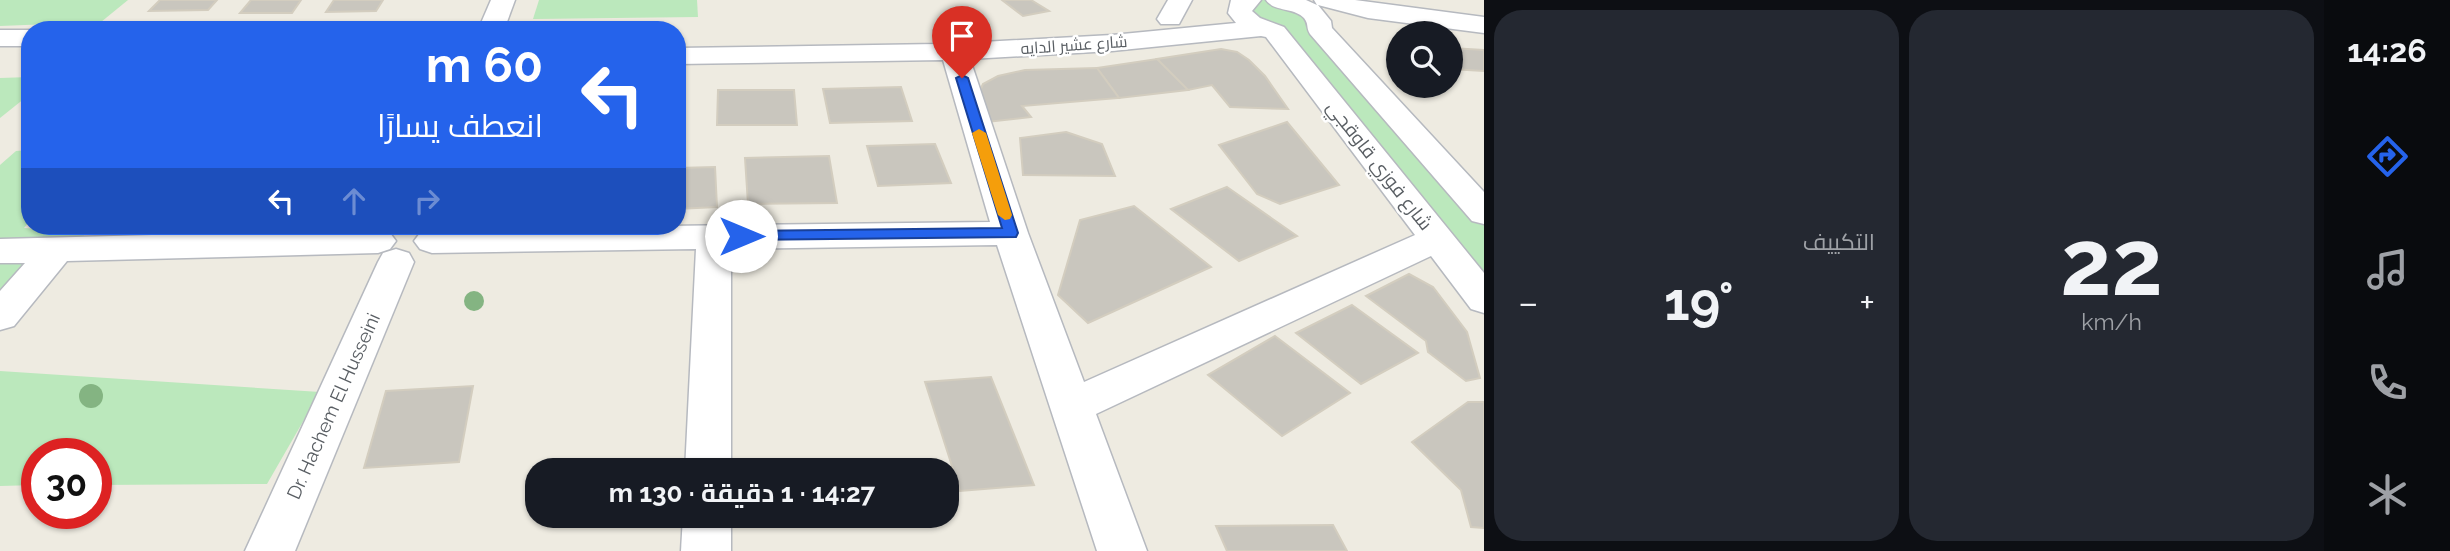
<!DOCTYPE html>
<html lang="ar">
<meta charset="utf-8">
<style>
:root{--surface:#171b24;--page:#242831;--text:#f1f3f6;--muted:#9ea1a6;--accent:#2563eb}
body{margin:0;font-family:Raleway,Cairo,sans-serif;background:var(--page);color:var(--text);direction:rtl;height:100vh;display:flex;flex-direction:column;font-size:26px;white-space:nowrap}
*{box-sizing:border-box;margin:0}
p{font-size:23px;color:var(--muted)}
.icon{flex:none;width:38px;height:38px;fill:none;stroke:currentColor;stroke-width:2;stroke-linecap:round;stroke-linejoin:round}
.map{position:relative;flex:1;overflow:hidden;direction:ltr}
.panel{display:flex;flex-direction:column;gap:10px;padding:10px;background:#0d0f14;width:840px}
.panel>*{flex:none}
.hud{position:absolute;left:21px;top:21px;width:665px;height:214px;border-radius:28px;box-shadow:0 2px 5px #0004;direction:rtl;background:#2563eb;color:#fff;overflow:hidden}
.tools{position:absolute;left:1386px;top:21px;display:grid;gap:14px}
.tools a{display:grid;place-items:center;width:77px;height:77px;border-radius:50%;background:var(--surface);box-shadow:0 2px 5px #0004;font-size:35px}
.speed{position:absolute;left:21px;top:438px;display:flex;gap:14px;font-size:35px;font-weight:700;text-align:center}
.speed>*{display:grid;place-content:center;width:91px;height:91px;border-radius:50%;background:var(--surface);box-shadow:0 2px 5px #0004;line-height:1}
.speed .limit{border:10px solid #d22;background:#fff;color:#111}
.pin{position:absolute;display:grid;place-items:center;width:60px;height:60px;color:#fff;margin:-72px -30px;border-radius:50% 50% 50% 0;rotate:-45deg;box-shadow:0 0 7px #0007}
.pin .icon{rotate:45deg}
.me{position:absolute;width:77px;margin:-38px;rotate:90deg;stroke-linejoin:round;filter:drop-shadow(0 0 5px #0008)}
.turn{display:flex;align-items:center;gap:24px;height:147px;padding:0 28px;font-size:32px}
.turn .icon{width:91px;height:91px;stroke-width:2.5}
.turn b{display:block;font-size:49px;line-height:60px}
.lanes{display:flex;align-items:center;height:66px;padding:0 28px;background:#0003;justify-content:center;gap:35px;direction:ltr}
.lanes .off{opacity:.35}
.big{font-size:52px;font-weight:700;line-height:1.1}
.panel .card{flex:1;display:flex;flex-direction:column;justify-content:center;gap:10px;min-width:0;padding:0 24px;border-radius:28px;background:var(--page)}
.panel .dial{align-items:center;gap:0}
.dial b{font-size:91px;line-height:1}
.heat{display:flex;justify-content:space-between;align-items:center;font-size:38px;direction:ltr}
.panel .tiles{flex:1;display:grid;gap:10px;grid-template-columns:repeat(2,1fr)}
.trip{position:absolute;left:525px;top:458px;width:434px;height:70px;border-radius:28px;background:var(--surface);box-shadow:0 2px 5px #0004;font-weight:700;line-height:70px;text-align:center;direction:rtl}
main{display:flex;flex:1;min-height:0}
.tab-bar{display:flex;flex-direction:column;width:126px;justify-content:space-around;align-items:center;background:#090b0e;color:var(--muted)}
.tab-bar .icon{width:49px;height:49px}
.tab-bar .active{color:var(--accent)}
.tab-bar b{font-size:32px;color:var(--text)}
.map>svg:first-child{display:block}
.green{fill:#bbe8bc}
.building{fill:#c9c6be;stroke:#d3cdbf;stroke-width:2}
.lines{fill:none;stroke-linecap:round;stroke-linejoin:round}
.minor-casing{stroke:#b6b9bf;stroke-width:3}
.minor{fill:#fff;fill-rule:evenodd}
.tree{fill:#84b482}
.route{fill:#2563eb;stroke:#184099;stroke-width:2}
.slow{fill:#f59e0b}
.labels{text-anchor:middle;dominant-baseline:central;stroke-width:5;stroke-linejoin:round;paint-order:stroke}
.far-street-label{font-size:16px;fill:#595e63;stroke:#fff}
.street-label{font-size:19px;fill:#595e63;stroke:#fff}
</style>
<main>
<nav class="tab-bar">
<b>14:26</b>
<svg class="icon active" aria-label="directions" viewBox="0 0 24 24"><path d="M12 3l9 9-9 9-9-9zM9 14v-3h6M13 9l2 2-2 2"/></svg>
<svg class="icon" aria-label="music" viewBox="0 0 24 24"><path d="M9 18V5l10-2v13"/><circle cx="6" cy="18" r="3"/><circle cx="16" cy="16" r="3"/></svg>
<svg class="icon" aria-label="phone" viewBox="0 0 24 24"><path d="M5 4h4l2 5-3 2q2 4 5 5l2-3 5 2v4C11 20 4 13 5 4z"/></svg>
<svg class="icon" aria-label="climate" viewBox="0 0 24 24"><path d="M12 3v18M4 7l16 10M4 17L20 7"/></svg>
</nav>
<section class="panel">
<div class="tiles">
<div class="card dial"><b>22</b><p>km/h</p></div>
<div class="card"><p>التكييف</p>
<div class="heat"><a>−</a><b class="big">19°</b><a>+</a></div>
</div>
</div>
</section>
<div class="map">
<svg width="1484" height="551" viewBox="0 0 1484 551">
<rect width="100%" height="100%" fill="#eeebe1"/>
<g class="green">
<polygon points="0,0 128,0 101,22 0,26"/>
<polygon points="539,0 697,0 698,17 533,19"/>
<polygon points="1244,0 1302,0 1484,198 1484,303"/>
<polygon points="30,77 30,94 0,118 0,78"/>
<polygon points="30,150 30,221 24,228 87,232 0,330 0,165 16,151"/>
<polygon points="0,371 320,392 267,484 96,485 96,453 37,453 37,485 0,486"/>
</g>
<g class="building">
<polygon points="160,0 217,0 208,10 149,11"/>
<polygon points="251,0 301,0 292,13 240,13"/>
<polygon points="334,0 383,0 376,11 326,12"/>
<polygon points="1002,0 1031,0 1049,11 1023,16"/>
<polygon points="1451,48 1484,50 1484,71 1451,69"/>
<polygon points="1221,49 1237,52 1249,60 1265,76 1288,109 1230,107 1212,85 1188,90 1157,59"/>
<polygon points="1157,59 1188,90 1119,98 1097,68"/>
<polygon points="1097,68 1119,98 1022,106 1031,117 987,122 977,97 983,84 998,76 1025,70"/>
<polygon points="901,87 912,121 830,123 823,89"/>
<polygon points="718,90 794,90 797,125 717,125"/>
<polygon points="1287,122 1339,185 1280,204 1257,194 1219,145"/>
<polygon points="1066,132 1102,144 1115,176 1023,175 1020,138"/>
<polygon points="935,144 951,183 878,186 867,146"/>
<polygon points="829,156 837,203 748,204 745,158"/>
<polygon points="715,167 717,207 677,209 677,168"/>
<polygon points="1227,187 1297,236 1239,261 1171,209"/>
<polygon points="1134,206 1211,267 1088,323 1058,295 1080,220"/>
<polygon points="1409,274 1433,287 1467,332 1480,378 1466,381 1428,352 1426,341 1366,296"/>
<polygon points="1352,305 1418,353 1361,384 1296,333"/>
<polygon points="1275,336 1350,393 1282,436 1208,375"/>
<polygon points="991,377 1034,485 960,491 925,382"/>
<polygon points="473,386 459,462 364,468 386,391"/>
<polygon points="1468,402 1484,402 1484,528 1471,527 1461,490 1412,442"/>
<polygon points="1333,525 1347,551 1227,551 1216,526"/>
</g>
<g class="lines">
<g class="minor-casing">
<g id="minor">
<polygon points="491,0 515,0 504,30 478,30"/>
<polygon points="1168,0 1192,0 1179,24 1161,24 1157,19"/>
<path d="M1231 0H1261L1252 11 1260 18 1284 27 1484 273V313L1471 309 1431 256 1096 414 1147 551H1097L997 245 731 249V471H685L696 249 432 253 420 249 414 241 420 233 432 229 990 222 943 60 677 64V48L938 44 934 30 938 25H956L964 43 1112 35 1236 23 1228 13ZM1261 36 1266 37 1415 235 1084 382 1028 233 970 59 1112 51Z"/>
<path d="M1266 0H1306L1317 5 1314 0H1355L1484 17V33L1368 18 1318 5 1331 21 1332 28 1484 192V224L1472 221 1310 34C1306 28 1309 24 1304 18 1294 7 1274 12 1266 0Z"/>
<rect x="0" y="30" width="30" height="16"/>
<polygon points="378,229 390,233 396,241 390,249 378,253 67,261 14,326 0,330 0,291 25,263 0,263 0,239"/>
<polygon points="396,249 409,253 414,262 295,551 245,551 378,262 383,253"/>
<polygon points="683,516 731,516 731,551 681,551"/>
</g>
</g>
<use href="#minor" class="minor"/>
</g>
<g class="tree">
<circle cx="474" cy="301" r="10"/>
<circle cx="91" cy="396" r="12"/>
</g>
<polygon class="route" points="962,75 968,78 1018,233 1016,237 736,240 736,232 741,231 1002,228 956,78"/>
<polygon class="slow" points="979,129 986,133 1012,215 1010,219 1005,220 998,215 972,133"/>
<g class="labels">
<g class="far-street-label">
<text transform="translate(1074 45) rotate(-4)">شارع عشير الدايه</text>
</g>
<g class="street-label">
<text transform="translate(1380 165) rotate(52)">شارع فوزي قاوقجي</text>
<text transform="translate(333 406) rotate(-66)">Dr. Hachem El Husseini</text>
</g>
</g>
</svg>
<div class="tools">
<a><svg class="icon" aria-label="search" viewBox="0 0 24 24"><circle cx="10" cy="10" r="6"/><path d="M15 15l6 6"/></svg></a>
</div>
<div class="speed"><div class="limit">30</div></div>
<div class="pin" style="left:962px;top:78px;background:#d93025"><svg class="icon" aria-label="arrive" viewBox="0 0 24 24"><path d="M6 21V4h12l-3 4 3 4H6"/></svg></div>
<svg class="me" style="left:741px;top:236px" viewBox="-20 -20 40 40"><circle r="19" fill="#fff"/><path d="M0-13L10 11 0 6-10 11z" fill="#2563eb"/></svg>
<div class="trip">14:27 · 1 دقيقة · 130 m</div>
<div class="hud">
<div class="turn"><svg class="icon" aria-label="left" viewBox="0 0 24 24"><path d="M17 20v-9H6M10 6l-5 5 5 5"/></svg><div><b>60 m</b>انعطف يسارًا</div></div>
<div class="lanes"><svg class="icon" aria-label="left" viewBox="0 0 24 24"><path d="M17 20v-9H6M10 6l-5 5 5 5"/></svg><svg class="icon off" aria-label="ahead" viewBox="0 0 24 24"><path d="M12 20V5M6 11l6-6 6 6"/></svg><svg class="icon off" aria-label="right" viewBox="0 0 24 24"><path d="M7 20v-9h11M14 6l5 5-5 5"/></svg></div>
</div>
</div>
</main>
